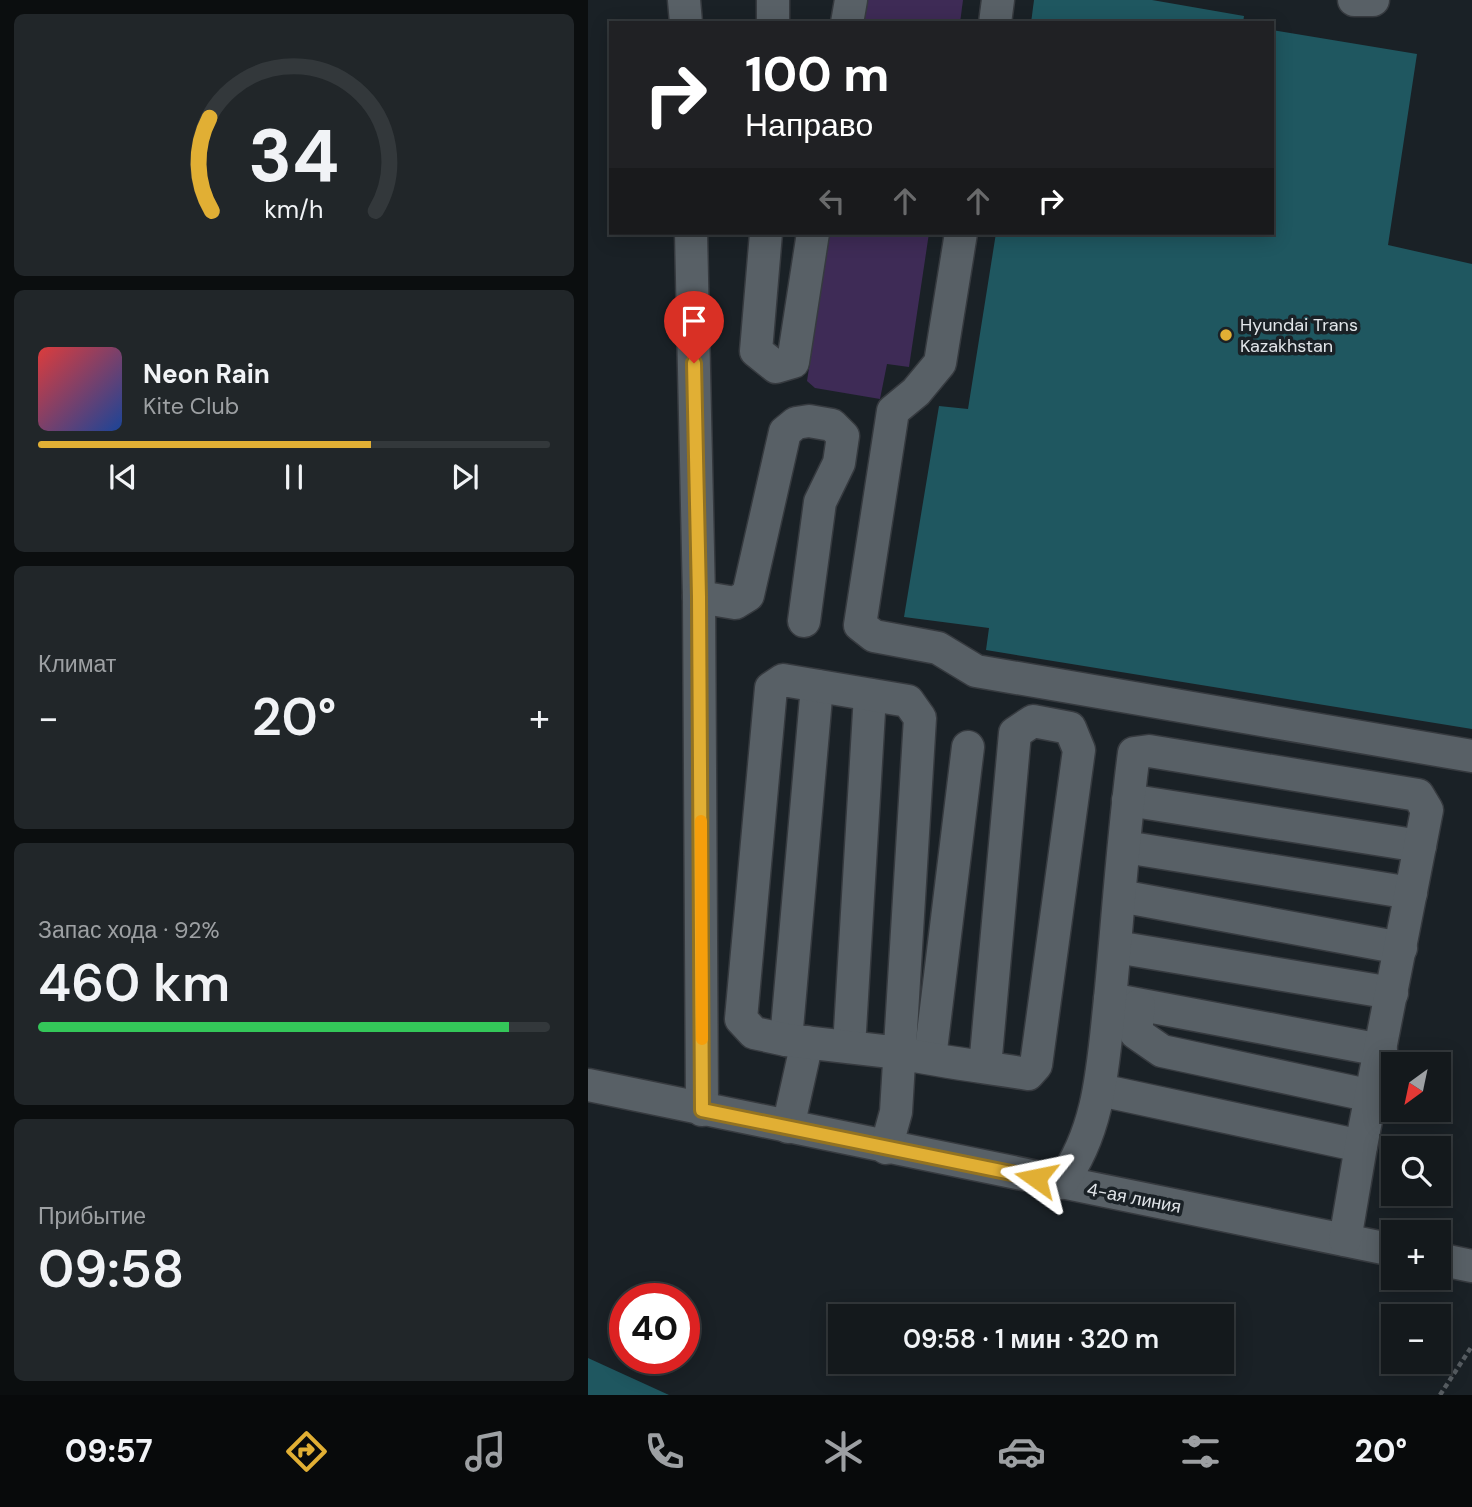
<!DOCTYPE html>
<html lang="ru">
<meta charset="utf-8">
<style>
:root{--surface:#14191c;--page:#212629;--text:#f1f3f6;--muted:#9da0a3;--line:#33383b;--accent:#e1af34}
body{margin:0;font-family:"DM Sans",sans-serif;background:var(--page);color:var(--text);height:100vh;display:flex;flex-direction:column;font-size:26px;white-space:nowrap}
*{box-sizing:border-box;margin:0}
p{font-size:23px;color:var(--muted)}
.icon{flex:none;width:38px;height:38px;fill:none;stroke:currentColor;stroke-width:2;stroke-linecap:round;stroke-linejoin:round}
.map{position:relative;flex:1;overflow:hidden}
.side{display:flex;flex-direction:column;gap:14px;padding:14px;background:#0b0e0f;width:588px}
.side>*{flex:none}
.guide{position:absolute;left:21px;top:21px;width:665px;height:214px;border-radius:0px;box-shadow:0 4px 18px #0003,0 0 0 2px var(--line);background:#202124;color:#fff;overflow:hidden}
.needle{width:46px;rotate:213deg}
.fabs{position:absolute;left:793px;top:1052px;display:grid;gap:14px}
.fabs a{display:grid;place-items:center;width:70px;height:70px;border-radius:0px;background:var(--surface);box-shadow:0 4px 18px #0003,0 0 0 2px var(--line);font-size:35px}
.speed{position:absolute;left:21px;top:1283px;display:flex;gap:14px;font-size:35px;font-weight:700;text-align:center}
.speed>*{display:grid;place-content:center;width:91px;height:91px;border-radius:50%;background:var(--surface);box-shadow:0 4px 18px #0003,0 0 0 2px var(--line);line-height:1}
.speed .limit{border:10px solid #d22;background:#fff;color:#111}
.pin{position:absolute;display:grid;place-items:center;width:60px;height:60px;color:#fff;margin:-72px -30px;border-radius:50% 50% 50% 0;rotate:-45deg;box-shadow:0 0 7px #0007}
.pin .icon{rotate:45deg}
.me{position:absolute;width:77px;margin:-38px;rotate:282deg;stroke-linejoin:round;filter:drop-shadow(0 0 5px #0008)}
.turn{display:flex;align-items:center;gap:24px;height:147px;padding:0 21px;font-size:32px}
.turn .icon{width:91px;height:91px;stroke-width:2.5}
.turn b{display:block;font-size:49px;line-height:60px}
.lanes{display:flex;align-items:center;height:66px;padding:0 21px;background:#0003;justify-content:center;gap:35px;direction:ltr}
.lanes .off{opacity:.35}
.big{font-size:52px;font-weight:600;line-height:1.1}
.side .tile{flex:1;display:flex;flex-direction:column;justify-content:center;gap:10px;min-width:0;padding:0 24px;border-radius:10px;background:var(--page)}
.side .dial{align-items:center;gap:0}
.dial svg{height:182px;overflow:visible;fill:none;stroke:var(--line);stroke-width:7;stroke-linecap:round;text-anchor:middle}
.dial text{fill:var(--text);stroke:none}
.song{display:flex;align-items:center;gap:21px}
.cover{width:84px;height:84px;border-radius:10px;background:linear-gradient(135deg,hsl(0 70% 55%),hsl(220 70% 35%))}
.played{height:7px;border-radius:4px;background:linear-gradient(90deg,var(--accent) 65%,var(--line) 65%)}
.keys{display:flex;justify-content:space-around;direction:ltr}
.heat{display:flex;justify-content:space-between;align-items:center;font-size:38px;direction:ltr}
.charge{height:10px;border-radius:5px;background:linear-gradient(90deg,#34c759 92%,var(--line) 0)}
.trip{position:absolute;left:240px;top:1304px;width:406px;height:70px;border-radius:0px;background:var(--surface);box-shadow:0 4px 18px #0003,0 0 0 2px var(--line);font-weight:600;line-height:70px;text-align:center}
.menu{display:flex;height:112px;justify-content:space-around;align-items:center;background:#080a0b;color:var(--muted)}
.menu .icon{width:49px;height:49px}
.menu .active{color:var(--accent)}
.menu b{font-size:32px;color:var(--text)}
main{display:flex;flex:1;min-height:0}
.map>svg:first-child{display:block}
.green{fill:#3e2b56}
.building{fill:#1f5760}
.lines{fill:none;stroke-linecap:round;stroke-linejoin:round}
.minor-casing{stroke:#363a3f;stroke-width:35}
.path{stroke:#575d62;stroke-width:4.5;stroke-dasharray:5 3.5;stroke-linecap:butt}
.minor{stroke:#586066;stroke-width:32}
.route-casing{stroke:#927222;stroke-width:18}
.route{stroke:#e1af34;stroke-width:12}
.slow{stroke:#f59e0b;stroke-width:12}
.poi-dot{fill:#e1af34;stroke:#1a2126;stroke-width:2.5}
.labels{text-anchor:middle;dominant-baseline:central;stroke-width:7;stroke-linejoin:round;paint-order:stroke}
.poi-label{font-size:18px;fill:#e2e6ea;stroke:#1a2126;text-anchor:start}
.street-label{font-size:18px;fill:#e2e6ea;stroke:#1a2126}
</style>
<main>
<section class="side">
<div class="tile dial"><svg viewBox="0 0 100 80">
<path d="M14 69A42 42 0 1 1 86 69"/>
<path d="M14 69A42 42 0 0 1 13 28" stroke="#e1af34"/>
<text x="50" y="56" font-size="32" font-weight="700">34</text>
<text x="50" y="72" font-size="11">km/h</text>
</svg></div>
<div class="tile">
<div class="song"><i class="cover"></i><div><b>Neon Rain</b><p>Kite Club</p></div></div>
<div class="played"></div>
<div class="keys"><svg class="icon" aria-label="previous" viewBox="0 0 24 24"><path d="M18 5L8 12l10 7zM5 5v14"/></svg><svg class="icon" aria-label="pause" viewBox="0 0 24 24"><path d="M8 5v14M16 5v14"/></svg><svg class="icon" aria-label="next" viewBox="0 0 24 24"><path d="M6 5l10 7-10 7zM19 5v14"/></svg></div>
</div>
<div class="tile"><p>Климат</p>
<div class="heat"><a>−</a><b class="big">20°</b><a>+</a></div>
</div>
<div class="tile"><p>Запас хода · 92%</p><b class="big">460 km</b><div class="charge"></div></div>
<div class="tile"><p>Прибытие</p><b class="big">09:58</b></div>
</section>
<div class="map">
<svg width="884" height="1395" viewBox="0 0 884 1395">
<rect width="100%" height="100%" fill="#1a2126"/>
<g class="green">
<polygon points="279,0 375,0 372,23 276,23"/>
<polygon points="242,233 341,233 321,367 299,364 292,399 227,388 219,381"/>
</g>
<g class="building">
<polygon points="446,0 564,0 656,16 655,23 443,23"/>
<polygon points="684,30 829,54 800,245 884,264 884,729 398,650 401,628 316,617 351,406 380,409 408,233 684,233"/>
<polygon points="0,1358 81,1395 0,1395"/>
</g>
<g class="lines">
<g class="minor-casing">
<g id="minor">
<polyline points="96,0 98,23"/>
<polyline points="766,0 785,0"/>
<polyline points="185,23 185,0"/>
<polyline points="259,23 263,0"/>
<polyline points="407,23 410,0"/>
<polyline points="103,233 111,597 114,1110"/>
<polyline points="178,233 168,351 188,367 205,362 225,233"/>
<polyline points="373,233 352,363 328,392 305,411 272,625 286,636 350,648 388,671 884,756"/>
<polyline points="111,597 147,603 160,595 197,432 208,423 221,421 244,425 255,436 251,463 232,502 216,621"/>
<polyline points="540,800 832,846"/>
<polyline points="537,847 823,893"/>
<polyline points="532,896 813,948"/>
<polyline points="528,947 804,993"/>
<polyline points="522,999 793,1050"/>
<polyline points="551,1005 548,1033 574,1051 784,1096"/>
<polyline points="198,1040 229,686"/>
<polyline points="261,1047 282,695"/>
<polyline points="342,1058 380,747"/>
<polyline points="0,1085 805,1250"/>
<polyline points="512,1090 773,1146"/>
<polyline points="200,1127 219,1042"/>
<path d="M298 1148 308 1112 332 718 320 701 195 680 183 688 153 1019 166 1033 198 1040 312 1053C354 1062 397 1067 440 1074L448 1065 491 750 482 728 445 721 427 733 397 1067"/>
<path d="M473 1183C513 1130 515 1062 522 999 530 917 535 835 546 753L561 751 830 795 839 810 773 1146 757 1240"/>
<polyline points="850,1259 884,1266"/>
</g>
</g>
<polyline class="path" points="852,1395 884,1346"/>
<use href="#minor" class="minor"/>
</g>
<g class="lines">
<g class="route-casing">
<polyline id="route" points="106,363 111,597 114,1110 448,1178"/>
</g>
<use href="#route" class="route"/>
<polyline class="slow" points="113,821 114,1039"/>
</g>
<circle class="poi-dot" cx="638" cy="335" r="7"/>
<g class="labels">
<g class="poi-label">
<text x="652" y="325">Hyundai Trans<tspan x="652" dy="21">Kazakhstan</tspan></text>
</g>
<g class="street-label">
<text transform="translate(546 1198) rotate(11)">4-ая линия</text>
</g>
</g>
</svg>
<div class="fabs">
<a><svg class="needle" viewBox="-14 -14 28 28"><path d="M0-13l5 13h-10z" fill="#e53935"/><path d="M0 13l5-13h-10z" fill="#9da0a3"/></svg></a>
<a><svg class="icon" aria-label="search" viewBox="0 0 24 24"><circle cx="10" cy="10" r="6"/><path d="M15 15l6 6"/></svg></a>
<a>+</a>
<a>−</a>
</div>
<div class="speed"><div class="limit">40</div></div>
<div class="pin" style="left:106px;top:363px;background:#d93025"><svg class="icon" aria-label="arrive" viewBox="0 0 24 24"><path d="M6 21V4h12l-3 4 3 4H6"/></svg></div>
<svg class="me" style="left:448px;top:1178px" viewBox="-20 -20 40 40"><path d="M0-17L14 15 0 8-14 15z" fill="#e1af34" stroke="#fff" stroke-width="4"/></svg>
<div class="trip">09:58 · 1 мин · 320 m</div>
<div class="guide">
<div class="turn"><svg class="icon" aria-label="right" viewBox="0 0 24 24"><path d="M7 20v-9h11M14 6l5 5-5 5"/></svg><div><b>100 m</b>Направо</div></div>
<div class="lanes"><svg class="icon off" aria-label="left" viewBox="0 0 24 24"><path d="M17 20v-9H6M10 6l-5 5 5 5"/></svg><svg class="icon off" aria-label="ahead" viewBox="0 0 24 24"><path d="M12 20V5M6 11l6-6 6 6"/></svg><svg class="icon off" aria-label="ahead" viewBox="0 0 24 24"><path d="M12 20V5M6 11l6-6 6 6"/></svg><svg class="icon" aria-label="right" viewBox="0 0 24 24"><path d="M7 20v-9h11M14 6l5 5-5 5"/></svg></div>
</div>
</div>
</main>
<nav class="menu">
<b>09:57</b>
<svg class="icon active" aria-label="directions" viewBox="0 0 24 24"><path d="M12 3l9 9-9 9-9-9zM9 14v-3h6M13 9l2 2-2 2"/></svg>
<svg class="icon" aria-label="music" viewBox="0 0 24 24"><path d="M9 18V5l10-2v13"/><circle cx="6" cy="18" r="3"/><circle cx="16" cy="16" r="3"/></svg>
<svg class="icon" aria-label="phone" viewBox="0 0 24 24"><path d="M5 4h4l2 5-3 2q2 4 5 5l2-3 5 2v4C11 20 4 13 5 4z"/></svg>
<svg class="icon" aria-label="climate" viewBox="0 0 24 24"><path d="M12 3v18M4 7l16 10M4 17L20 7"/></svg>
<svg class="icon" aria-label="car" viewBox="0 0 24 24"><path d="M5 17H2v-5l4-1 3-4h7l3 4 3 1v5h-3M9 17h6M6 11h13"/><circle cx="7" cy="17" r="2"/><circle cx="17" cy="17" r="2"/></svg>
<svg class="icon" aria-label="filters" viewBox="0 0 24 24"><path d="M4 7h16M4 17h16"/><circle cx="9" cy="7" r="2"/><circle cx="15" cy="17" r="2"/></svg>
<b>20°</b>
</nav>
